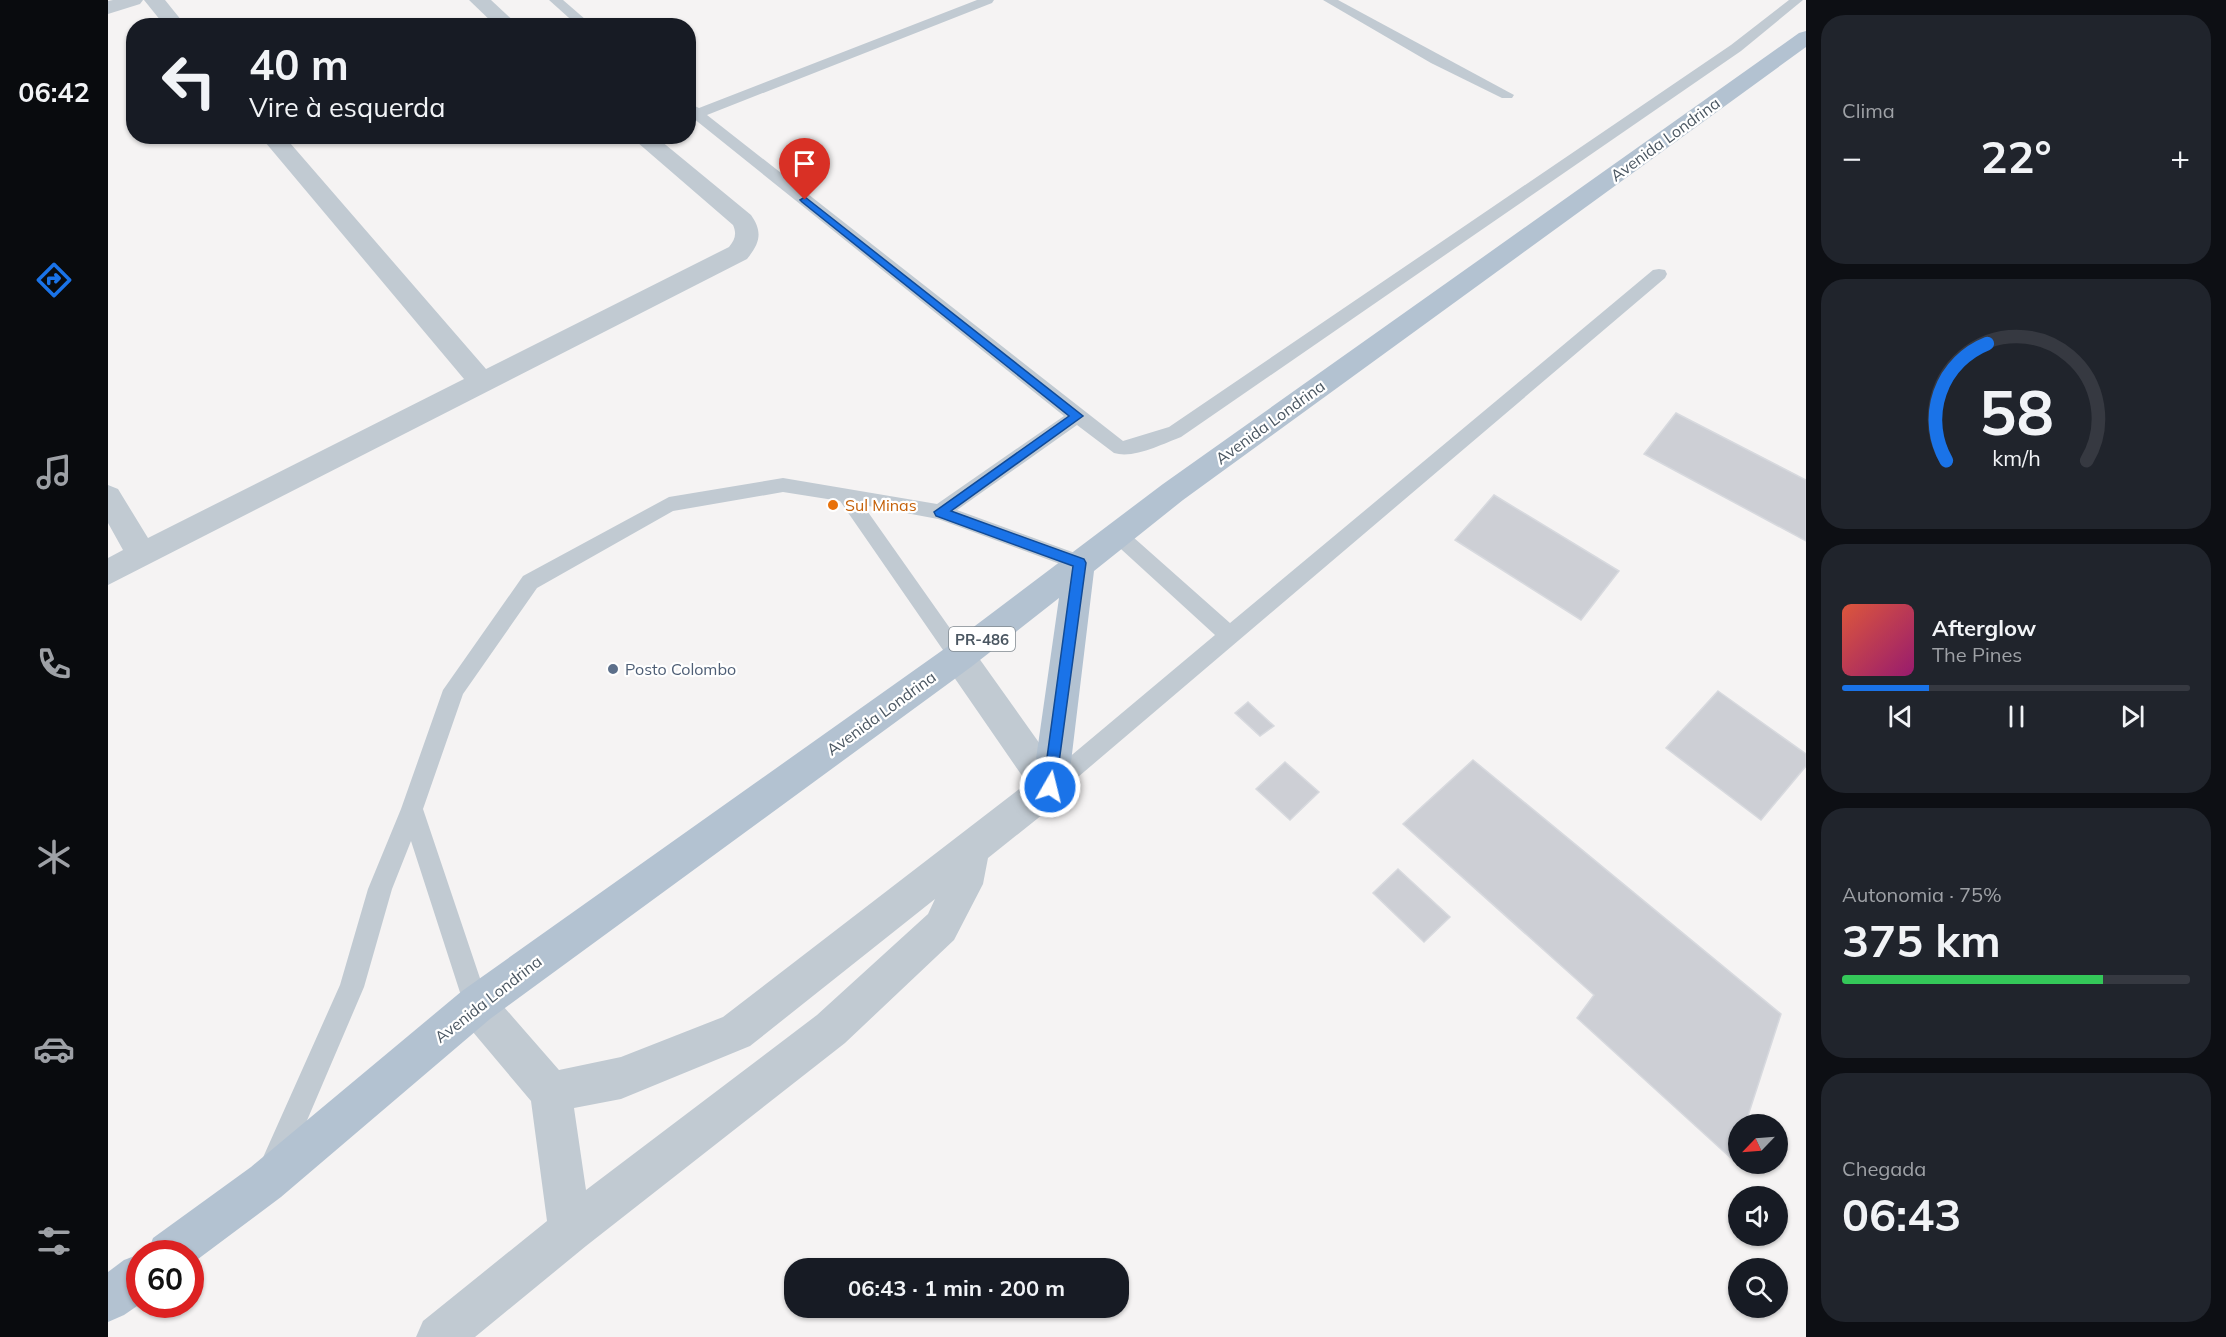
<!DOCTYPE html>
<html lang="pt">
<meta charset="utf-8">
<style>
:root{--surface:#171b24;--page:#20242c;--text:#f1f3f6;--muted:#9ea1a6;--line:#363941;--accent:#1a73e8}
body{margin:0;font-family:Mulish,sans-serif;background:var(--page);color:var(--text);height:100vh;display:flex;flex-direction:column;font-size:22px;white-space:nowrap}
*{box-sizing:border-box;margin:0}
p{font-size:20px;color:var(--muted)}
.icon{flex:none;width:33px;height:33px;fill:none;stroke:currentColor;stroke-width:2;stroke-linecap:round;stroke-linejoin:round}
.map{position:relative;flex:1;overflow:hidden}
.drawer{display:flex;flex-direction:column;gap:15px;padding:15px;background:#0d0f14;width:420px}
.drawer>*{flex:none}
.banner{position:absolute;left:18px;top:18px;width:570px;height:126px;border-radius:24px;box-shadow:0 2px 4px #0004;background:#171b24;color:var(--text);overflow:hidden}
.needle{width:39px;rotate:245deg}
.fabs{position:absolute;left:1620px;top:1114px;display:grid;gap:12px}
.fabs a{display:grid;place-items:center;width:60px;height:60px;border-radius:50%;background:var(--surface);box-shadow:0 2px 4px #0004;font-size:30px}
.speed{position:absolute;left:18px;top:1240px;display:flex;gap:12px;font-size:30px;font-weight:700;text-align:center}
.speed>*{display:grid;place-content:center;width:78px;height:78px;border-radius:50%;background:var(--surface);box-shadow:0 2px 4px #0004;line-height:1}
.speed .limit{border:9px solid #d22;background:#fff;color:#111}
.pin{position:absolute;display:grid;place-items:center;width:51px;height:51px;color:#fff;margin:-62px -26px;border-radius:50% 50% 50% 0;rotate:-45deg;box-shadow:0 0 6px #0007}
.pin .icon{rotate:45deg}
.me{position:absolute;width:66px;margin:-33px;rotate:8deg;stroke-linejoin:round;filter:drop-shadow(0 0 4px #0008)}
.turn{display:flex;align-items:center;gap:21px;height:126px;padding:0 24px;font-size:27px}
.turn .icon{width:78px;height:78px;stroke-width:2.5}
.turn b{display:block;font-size:42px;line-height:51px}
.big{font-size:45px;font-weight:700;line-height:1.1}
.drawer .tile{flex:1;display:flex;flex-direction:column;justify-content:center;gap:9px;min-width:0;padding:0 21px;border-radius:24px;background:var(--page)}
.drawer .dial{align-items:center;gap:0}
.dial svg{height:156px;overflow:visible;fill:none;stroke:var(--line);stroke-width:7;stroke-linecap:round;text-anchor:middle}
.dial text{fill:var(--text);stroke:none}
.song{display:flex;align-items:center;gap:18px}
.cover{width:72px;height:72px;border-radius:9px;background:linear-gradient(135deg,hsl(10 70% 55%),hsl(320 70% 35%))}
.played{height:6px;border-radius:3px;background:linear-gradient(90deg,var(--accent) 25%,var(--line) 25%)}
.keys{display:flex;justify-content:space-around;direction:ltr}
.heat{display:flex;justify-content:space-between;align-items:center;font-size:33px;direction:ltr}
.charge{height:9px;border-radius:4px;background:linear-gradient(90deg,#34c759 75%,var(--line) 0)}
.trip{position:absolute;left:676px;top:1258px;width:345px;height:60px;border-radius:24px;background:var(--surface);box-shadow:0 2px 4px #0004;font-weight:700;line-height:60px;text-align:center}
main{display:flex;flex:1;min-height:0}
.menu{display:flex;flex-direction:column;width:108px;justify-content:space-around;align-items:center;background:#090b0e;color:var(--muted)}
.menu .icon{width:42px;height:42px}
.menu .active{color:var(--accent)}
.menu b{font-size:27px;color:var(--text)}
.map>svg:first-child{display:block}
.building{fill:#cdcfd5;stroke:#d7d9de;stroke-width:1.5}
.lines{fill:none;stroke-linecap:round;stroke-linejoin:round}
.lane{fill:#c1cad2;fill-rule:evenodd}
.street{fill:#c1cad2;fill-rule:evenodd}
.primary{fill:#b3c2d1;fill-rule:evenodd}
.route{fill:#1a73e8;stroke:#114b97;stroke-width:1.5}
.food-dot{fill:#e8710a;stroke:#fff;stroke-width:2}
.service-dot{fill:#5c6f8a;stroke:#fff;stroke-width:2}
.labels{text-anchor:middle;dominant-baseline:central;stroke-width:4.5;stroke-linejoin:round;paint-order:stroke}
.shield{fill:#fff;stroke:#808990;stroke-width:1.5}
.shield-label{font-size:15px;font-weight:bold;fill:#4a5661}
.street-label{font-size:16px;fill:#4a5661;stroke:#fff}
.food-label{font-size:16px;fill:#c56008;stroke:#fff;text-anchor:start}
.service-label{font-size:16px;fill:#4e5e75;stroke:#fff;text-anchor:start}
</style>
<main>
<nav class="menu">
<b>06:42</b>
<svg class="icon active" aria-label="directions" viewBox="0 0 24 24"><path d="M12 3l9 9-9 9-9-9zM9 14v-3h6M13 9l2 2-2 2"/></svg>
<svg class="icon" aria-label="music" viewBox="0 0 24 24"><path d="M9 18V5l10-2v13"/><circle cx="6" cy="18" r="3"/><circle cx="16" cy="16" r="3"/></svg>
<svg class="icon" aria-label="phone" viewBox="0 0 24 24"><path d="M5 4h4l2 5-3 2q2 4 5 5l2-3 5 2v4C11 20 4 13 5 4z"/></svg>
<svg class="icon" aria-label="climate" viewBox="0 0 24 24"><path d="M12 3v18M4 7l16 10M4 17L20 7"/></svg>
<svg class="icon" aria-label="car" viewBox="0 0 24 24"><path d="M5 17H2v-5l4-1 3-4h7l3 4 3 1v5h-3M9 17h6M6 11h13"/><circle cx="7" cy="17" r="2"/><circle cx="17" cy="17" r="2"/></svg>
<svg class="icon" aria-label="filters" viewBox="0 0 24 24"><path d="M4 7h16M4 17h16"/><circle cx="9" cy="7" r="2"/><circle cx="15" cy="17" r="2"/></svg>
</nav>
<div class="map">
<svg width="1698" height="1337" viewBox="0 0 1698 1337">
<rect width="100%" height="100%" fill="#f5f3f3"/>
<g class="building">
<polygon points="1568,413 1698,480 1698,541 1536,454"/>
<polygon points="1386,495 1511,571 1473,620 1347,540"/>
<polygon points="1610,691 1698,754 1698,766 1653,820 1558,748"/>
<polygon points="1140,702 1166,726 1152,736 1127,713"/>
<polygon points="1365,760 1673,1014 1637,1125 1630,1125 1630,1147 1626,1161 1469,1018 1486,995 1295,824"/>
<polygon points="1177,762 1211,792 1182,820 1148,789"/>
<polygon points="1290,869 1342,917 1316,942 1265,893"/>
</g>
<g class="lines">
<g class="lane">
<polygon points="441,0 455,0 485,26 470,26"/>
<path d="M869 0H886L884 3 599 115 1015 441 1061 427 1623 45 1681 0H1695L1633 51 1073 437C1054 444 1026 459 1006 453L969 425 849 510 978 557 981 563 978 569 971 571 830 519 755 505 858 651 861 657 858 663 851 666 844 663 732 501 675 492 565 511 429 588 355 694 315 809 381 1005 377 1014 368 1018 359 1014 303 841 284 889 256 987 177 1172 167 1176 157 1172 153 1162 232 985 260 889 293 809 335 690 415 576 561 497 675 478 829 504 956 416 580 114V103L591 108Z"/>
<polygon points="1215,0 1230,0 1406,95 1404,98 1394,98 1323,63"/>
<polygon points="1551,269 1557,270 1559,274 1557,278 950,794 942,797 934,794 931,787 934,780 1107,635 1002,539 999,534 1002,529 1009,526 1016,529 1122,623 1545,270"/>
</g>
<g class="street">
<polygon points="5,0 35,0 32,4 0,14 0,1"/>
<polygon points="36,0 57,0 78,26 57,26"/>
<polygon points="361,0 383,0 411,26 388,26"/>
<path d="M152 136H176L378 369 621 247C627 240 629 234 625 225L522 136H547L643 215C655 232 652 243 639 259L0 585V558L15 550 0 523V485L10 489 40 538 356 379Z"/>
<path d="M851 643 863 647 954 775 960 787 954 799 880 858 875 884 846 940 737 1043 478 1246 367 1337H308L315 1321 439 1221 423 1101 354 1019 348 1005 354 991 368 985 382 991 451 1070 513 1057 615 1017 919 783 839 667 835 657 839 647ZM827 899 820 914 709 1015 478 1190 466 1108 513 1099 642 1046Z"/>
</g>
<g class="primary">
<polygon points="1698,31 1698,47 1075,500 986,571 960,787 954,799 942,803 930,799 924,787 951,598 863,667 382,1019 173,1197 82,1265 82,1254 39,1254 45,1238 143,1167 354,991 839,647 1055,484 1691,33"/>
<polygon points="32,1254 32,1304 16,1315 0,1322 0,1272 16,1260"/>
</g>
</g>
<polygon class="route" points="697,197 975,416 843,511 976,559 978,563 947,792 942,794 937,792 935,787 965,566 828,516 826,512 961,416 694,202 692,200"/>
<circle class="food-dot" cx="725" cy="505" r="6"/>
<circle class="service-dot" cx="505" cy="669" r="6"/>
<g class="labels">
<rect class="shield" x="841" y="627" width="66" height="24" rx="4.5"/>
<g class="shield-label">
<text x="874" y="639">PR-486</text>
</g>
<g class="street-label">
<text transform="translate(1557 139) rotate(-36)">Avenida Londrina</text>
<text transform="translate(1162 422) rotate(-36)">Avenida Londrina</text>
<text transform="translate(773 713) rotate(-36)">Avenida Londrina</text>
<text transform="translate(380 999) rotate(-38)">Avenida Londrina</text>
</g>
<g class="food-label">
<text x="737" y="505">Sul Minas</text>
</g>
<g class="service-label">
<text x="517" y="669">Posto Colombo</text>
</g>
</g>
</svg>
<div class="fabs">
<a><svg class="needle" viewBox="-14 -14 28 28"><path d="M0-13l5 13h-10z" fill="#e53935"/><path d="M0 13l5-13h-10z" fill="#9ea1a6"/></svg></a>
<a><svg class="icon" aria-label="sound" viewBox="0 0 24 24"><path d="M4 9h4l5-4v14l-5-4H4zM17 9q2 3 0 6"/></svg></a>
<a><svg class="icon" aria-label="search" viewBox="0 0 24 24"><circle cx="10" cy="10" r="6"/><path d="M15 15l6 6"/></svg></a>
</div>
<div class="speed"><div class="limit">60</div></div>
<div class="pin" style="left:697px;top:200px;background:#d93025"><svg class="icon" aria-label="arrive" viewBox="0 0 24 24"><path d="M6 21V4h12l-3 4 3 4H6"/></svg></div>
<svg class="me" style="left:942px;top:787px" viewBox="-20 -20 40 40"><circle r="17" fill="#1a73e8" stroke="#fff" stroke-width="3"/><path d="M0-11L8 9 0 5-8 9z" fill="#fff"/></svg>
<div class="trip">06:43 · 1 min · 200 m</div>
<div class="banner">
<div class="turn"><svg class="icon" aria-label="left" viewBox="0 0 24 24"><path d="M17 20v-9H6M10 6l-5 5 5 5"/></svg><div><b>40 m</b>Vire à esquerda</div></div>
</div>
</div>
<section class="drawer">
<div class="tile"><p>Clima</p>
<div class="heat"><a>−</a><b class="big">22°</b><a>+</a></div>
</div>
<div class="tile dial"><svg viewBox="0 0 100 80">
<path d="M14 69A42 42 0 1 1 86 69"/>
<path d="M14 69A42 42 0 0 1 35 9" stroke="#1a73e8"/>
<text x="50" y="56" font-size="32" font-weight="700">58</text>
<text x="50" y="72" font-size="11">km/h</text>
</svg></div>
<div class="tile">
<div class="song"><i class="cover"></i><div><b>Afterglow</b><p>The Pines</p></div></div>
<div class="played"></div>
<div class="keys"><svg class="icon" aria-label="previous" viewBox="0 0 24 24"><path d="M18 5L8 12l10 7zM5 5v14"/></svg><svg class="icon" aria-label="pause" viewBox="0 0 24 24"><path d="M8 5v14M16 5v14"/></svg><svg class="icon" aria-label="next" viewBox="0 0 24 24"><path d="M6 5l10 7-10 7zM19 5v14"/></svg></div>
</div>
<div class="tile"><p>Autonomia · 75%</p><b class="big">375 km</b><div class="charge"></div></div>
<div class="tile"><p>Chegada</p><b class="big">06:43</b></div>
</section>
</main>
